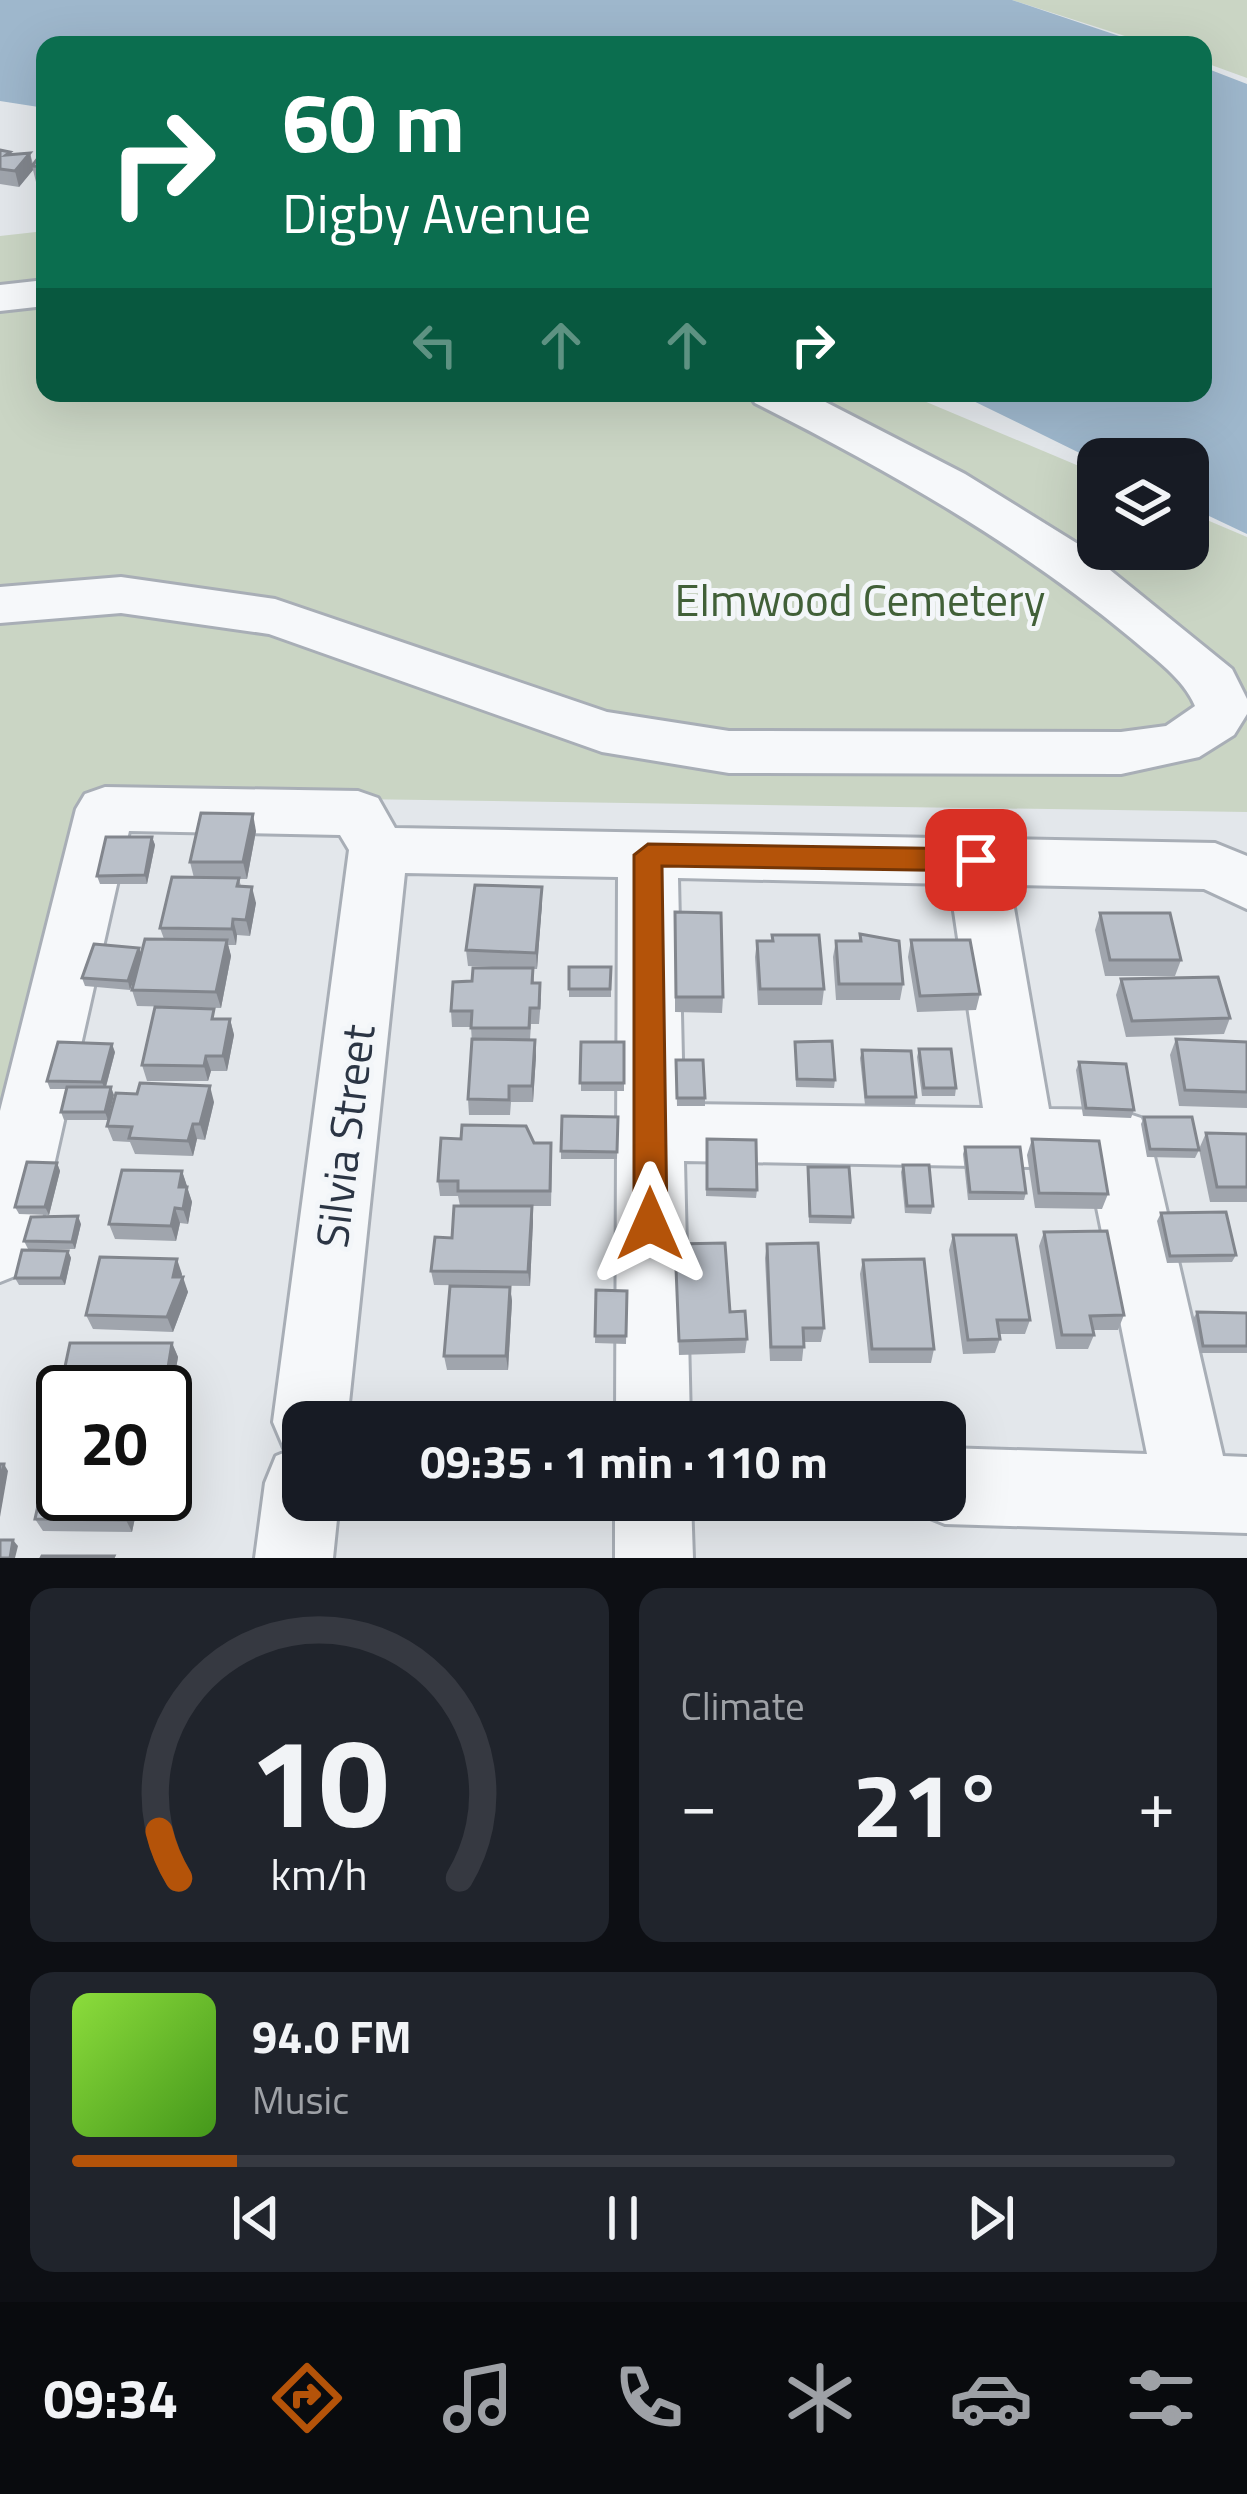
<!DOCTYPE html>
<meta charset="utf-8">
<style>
:root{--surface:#171b24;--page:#20242c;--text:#f1f3f6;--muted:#9ea1a6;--line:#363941;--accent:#b45309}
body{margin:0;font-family:"Titillium Web",sans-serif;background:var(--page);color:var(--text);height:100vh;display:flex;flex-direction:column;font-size:45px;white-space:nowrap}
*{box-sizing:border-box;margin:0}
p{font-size:39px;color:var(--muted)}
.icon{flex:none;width:66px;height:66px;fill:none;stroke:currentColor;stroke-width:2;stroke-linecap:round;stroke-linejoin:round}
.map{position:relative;height:1558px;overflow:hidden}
.side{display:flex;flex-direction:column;gap:30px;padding:30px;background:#0d0f14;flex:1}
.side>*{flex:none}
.hud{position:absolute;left:36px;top:36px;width:1176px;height:366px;border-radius:24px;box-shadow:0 12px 48px #0002;background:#0b6e4f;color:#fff;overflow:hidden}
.buttons{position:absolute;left:1077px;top:438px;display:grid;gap:24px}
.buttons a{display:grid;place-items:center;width:132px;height:132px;border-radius:24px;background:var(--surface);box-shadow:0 12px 48px #0002;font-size:60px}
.speed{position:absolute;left:36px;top:1365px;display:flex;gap:24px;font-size:60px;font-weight:700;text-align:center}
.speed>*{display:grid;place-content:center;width:156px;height:156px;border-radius:50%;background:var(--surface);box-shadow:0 12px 48px #0002;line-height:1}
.speed .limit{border:6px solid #111;border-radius:18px;background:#fff;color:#111}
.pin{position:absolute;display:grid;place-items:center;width:102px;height:102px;color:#fff;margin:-51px;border-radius:24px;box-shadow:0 6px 18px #0006}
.me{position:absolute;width:132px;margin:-66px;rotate:0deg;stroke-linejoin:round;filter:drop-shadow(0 0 9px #0008)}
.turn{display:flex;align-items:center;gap:42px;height:252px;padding:0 48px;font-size:54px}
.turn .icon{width:156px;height:156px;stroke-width:2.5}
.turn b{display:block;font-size:84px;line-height:102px}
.lanes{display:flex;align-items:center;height:114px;padding:0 48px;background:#0003;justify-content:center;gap:60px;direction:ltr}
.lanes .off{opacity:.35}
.big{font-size:90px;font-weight:700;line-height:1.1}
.side .tile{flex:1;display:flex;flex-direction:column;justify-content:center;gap:18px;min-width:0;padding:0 42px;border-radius:24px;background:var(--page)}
.side .dial{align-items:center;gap:0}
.dial svg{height:312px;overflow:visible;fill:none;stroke:var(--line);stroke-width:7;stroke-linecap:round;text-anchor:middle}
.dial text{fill:var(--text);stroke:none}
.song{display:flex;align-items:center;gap:36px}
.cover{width:144px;height:144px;border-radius:18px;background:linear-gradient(135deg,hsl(90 70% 55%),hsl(100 70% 35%))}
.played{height:12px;border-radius:6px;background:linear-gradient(90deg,var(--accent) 15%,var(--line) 15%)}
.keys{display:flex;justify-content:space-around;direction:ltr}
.heat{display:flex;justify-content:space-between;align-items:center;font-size:66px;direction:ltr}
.side .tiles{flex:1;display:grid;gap:30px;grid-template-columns:1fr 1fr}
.tile:last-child{grid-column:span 2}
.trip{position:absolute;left:282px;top:1401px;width:684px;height:120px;border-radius:24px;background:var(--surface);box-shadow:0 12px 48px #0002;font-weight:700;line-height:120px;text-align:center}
.tabs{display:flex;height:192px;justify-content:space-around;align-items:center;background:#090b0e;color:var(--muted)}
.tabs .icon{width:84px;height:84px}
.tabs .selected{color:var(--accent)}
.tabs b{font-size:54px;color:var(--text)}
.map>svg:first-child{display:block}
.green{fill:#cad5c4}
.water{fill:#9eb7cc}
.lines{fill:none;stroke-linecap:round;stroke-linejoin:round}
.minor-casing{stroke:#a8aeb6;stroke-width:6}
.minor{fill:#f6f8fa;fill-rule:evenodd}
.wall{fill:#a0a5ad}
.shaded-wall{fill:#82868d}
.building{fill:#bac0c9;stroke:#82868d;stroke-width:3}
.route{fill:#b45309;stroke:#753606;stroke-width:3}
.labels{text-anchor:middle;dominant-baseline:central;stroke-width:10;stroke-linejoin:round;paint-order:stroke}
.park-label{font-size:45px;fill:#416038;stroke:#f3f6f9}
.street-label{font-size:45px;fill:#2b3544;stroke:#f3f6f9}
</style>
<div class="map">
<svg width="1247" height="1558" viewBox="0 0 1247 1558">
<rect width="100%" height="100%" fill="#e3e7eb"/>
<g class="green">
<polygon points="1012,0 1247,0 1247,78 1203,62 1203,45 1153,45"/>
<polygon points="45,231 45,393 905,393 1098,474 1098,549 1188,549 1188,512 1247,537 1247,812 87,795 0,1148 0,236"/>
</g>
<g class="water">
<polygon points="0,0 1012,0 1146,45 45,45 45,108 0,101"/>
<polygon points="1203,67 1247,84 1247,534 1188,506 1188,459 1098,462 957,393 1203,393"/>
</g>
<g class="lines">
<g class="minor-casing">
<g id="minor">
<polygon points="45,280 45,306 0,311 0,285"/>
<path d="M748 393H808L965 474 1078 544 1232 669 1247 699V714L1234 735 1199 757 1121 774 729 773 602 752 269 634 121 613 0 623V587L121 577 275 599 607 712 729 731 1121 732 1166 726 1195 706C1184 679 1154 658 1132 639 1017 543 888 470 755 403Z"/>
<path d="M105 787 358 791 378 798 395 828 1215 843 1247 856V909L1204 889 1010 885 1049 1109 1117 1110 1141 1118 1150 1139 1223 1456 1247 1457V1533L945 1524 918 1513 913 1500H945V1448L1147 1454 1089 1168 684 1161 690 1422H616L618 877 405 873 347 1422H303V1500H339L333 1558H255L265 1483 276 1456 291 1450 284 1448 273 1422 349 850 340 835 129 831 35 1250 25 1272 0 1282V1111L76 809 85 794ZM678 878 950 884 983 1108 683 1104Z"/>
<polygon points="615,1500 691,1500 693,1558 615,1558"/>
</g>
</g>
<use href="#minor" class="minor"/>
</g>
<g class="wall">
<polygon points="45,149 45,183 36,182 33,170 19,187 0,184 0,150 10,155 30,153 33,164"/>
<polygon points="256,831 247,879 239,879 241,886 256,903 250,936 237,935 236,945 228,945 231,956 221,1008 137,1006 132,990 137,971 130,990 85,986 82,978 139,948 141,953 164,939 160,928 194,878 190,862"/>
<polygon points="152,837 155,845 147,884 100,884 97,876"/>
<polygon points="542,887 542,904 537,969 533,969 534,983 541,999 539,1024 531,1024 530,1040 535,1040 536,1056 533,1102 511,1102 510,1115 469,1115 468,1099 472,1043 471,1027 452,1027 451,1011 517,968 468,966 466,950"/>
<polygon points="675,912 723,997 722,1013 675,1012"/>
<polygon points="1100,913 1181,960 1175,976 1105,976 1095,930"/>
<polygon points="860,934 903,984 900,1000 836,1000 833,957 836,941 859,941"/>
<polygon points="772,935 824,989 822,1005 758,1005 755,957 757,941 772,941"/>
<polygon points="911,940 980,994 976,1010 917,1012 908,957"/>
<rect x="569" y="967" width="42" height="30"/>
<polygon points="1121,979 1230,1018 1224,1034 1126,1037 1116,995"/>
<polygon points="217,1019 230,1019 234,1035 227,1071 211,1071 208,1081 147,1081 142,1065"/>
<polygon points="1176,1039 1247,1042 1247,1108 1179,1106 1170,1055"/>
<rect x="581" y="1042" width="43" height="49"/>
<polygon points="795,1042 835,1080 834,1088 796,1087"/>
<polygon points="919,1049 956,1088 955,1096 922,1096 917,1057"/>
<polygon points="862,1050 916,1097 915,1105 865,1105 860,1058"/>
<polygon points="115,1052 106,1087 108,1120 64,1120 61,1112 66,1089 50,1089 47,1081"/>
<polygon points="676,1060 705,1098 705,1106 677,1106"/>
<polygon points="1079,1062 1134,1110 1131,1118 1083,1116 1076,1070"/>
<polygon points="214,1102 205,1140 197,1139 193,1156 135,1154 130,1142 113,1141 107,1126"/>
<polygon points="618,1117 617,1159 561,1159 561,1151"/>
<polygon points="1144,1117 1199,1150 1195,1158 1147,1157 1141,1124"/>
<polygon points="1206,1133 1247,1134 1247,1202 1210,1202 1199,1149"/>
<polygon points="707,1139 757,1190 756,1198 706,1196"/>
<polygon points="1032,1139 1108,1194 1102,1209 1035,1208 1027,1155"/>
<polygon points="534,1143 552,1158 551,1206 527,1206 533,1221 530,1286 434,1285 431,1271 452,1238 460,1206 458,1196 440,1196 438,1181"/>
<polygon points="965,1147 1026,1193 1024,1200 968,1200 963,1154"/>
<polygon points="57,1163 60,1171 49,1215 19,1214 15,1207"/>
<polygon points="903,1165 933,1206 931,1214 905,1213 901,1172"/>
<polygon points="808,1167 853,1217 851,1224 809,1223"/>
<polygon points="182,1171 192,1202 188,1224 180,1223 176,1241 115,1239 109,1224"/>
<polygon points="1161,1213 1236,1255 1232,1262 1167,1263 1157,1221"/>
<polygon points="81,1224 75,1249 28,1249 24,1241"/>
<polygon points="1044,1232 1124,1315 1118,1330 1093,1330 1094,1335 1088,1349 1056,1349 1039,1246"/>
<polygon points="953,1235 1030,1320 1025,1334 999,1334 1000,1339 995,1353 963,1354 949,1250"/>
<polygon points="675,1244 730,1312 747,1339 745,1353 679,1355"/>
<polygon points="767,1244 824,1328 821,1342 804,1342 802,1361 770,1361 765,1258"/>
<polygon points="68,1251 71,1258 65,1285 19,1285 15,1278"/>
<polygon points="863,1260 934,1349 931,1363 869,1363 860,1274"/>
<polygon points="182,1274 181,1277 188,1292 173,1332 93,1329 86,1315"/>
<polygon points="510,1287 512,1301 508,1370 447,1370 444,1356"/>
<polygon points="596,1290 627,1291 626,1344 595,1343"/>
<polygon points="1197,1312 1247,1313 1247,1353 1200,1353 1193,1319"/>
<polygon points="70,1343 172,1343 178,1357 166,1427 165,1392 63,1392 62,1428 55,1414"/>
<polygon points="59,1483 63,1494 140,1494 132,1532 43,1531 35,1519"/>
</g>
<g class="shaded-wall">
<polygon points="30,153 33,170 19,187 15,171"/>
<polygon points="253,814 256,831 247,879 243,862"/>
<polygon points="152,837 155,845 147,884 145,875"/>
<polygon points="252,887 256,903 250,936 246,920"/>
<polygon points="542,887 542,904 537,969 536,953"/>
<polygon points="233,919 237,935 236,945 232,929"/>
<polygon points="227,940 231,956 221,1008 216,992"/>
<polygon points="139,948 142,956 130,990 128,981"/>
<polygon points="230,1019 234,1035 227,1071 223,1056"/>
<polygon points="535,1040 536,1056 533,1102 532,1086"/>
<polygon points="112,1044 115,1052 105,1090 102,1082"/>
<polygon points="206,1056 211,1071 208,1081 204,1066"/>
<polygon points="210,1086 214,1102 205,1140 200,1124"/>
<polygon points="111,1087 114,1095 108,1120 105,1112"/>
<polygon points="193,1124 197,1139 193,1156 188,1141"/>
<polygon points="57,1163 60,1171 49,1215 45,1207"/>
<polygon points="182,1171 187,1186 184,1202 179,1187"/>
<polygon points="187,1187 192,1202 188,1224 183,1209"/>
<polygon points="532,1206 533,1221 530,1286 528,1272"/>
<polygon points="175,1208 180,1223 176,1241 171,1226"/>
<polygon points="78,1216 81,1224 75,1249 72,1242"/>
<polygon points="68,1251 71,1258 65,1285 61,1278"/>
<polygon points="177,1259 182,1274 180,1286 183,1277 188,1292 173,1332 167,1317"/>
<polygon points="510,1287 512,1301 508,1370 506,1356"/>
<polygon points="172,1343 178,1357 166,1427 164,1392"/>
<polygon points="4,1464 8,1471 0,1517 0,1487"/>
<polygon points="131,1494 140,1494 132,1532 126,1520"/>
<polygon points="13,1540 18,1546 15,1558 10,1558"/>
</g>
<g class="building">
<polygon points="45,149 45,167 32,166"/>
<polygon points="0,150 10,152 6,155 30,153 15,171 0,169"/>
<polygon points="201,813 253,814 243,862 190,862"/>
<polygon points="106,837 152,837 145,875 97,876"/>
<polygon points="172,877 239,878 237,886 252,887 246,920 233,919 232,929 160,928"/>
<polygon points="475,885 542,887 536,953 466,950"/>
<polygon points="675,912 721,913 723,997 676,997"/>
<polygon points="1100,913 1170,913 1181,960 1110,960"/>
<polygon points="860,934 899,941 903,984 839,984 836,941 861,941"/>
<polygon points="772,935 819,935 824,989 760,989 757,941 773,941"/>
<polygon points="145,939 227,940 216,992 132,990"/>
<polygon points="911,940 970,940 980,994 920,996"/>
<polygon points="94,944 139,948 128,981 82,978"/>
<polygon points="569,967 611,967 610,989 569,989"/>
<polygon points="473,968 533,968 532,983 540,983 539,1008 530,1008 529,1028 471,1028 472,1011 451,1011 453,982 472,981"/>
<polygon points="1218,977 1230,1018 1132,1021 1121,979"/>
<polygon points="155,1007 214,1009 212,1019 230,1019 223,1056 206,1056 204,1066 142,1065"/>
<polygon points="472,1039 535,1040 532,1086 509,1086 509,1100 468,1099"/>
<polygon points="1176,1039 1247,1042 1247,1092 1185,1090"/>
<polygon points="832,1041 835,1080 797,1079 795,1042"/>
<polygon points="58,1042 112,1044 102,1082 47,1081"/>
<polygon points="581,1042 624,1042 624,1083 580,1083"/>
<polygon points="919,1049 951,1049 956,1088 924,1088"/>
<polygon points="862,1050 911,1051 916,1097 866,1097"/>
<polygon points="676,1060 703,1060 705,1098 677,1098"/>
<polygon points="1079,1062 1126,1064 1134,1110 1086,1108"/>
<polygon points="140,1083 210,1086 200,1124 193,1124 188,1141 129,1138 132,1127 107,1126 116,1093 137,1094"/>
<polygon points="67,1087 111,1087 105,1112 61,1112"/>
<polygon points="562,1116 618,1117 617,1152 561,1151"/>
<polygon points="1144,1117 1192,1117 1199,1150 1150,1149"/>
<polygon points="462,1125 526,1126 534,1143 551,1143 550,1191 458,1191 458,1181 438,1181 441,1138 461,1139"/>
<polygon points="1206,1133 1247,1134 1247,1187 1217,1187"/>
<polygon points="707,1139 756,1140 757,1190 707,1189"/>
<polygon points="1032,1139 1099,1141 1108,1194 1039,1193"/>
<polygon points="965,1147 1020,1147 1026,1193 970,1192"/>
<polygon points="27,1162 57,1163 45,1207 15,1207"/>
<polygon points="903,1165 929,1165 933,1206 907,1206"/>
<polygon points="808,1167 849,1167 853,1217 810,1216"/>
<polygon points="122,1170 182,1171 179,1187 187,1187 183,1209 175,1208 171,1226 109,1224"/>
<polygon points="454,1206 532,1206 528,1272 431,1271 435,1237 452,1238"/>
<polygon points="1226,1212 1236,1255 1170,1256 1161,1213"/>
<polygon points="78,1216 72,1242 24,1241 31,1217"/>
<polygon points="1107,1231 1124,1315 1090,1316 1094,1335 1062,1335 1044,1232"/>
<polygon points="953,1235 1016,1235 1030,1320 997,1320 1000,1339 968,1340"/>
<polygon points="725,1243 730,1312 745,1311 747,1339 679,1341 675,1244"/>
<polygon points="818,1243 824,1328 803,1328 804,1347 771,1347 767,1244"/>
<polygon points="22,1250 68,1251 61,1278 15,1278"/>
<polygon points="100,1257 177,1259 173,1277 183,1277 167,1317 86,1315"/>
<polygon points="924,1259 934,1349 872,1349 863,1260"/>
<polygon points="450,1286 510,1287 506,1356 444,1356"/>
<polygon points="596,1290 627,1291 626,1336 595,1336"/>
<polygon points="1197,1312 1247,1313 1247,1346 1203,1346"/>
<polygon points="70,1343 172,1343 164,1392 63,1392 63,1414 55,1414"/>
<polygon points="0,1464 4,1464 0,1487"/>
<polygon points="63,1466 63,1494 131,1494 126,1520 35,1519 43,1483 59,1483"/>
<polygon points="0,1540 13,1540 10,1558 0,1558"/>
<polygon points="42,1556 114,1556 113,1558 41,1558"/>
</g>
<polygon class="route" points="648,844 976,849 990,860 976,871 662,866 667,1224 662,1235 650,1239 639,1235 634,1224 634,855"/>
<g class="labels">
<g class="park-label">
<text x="860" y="599">Elmwood Cemetery</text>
</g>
<g class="street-label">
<text transform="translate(344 1136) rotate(-83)">Silvia Street</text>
</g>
</g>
</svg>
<div class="buttons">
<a><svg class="icon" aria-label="layers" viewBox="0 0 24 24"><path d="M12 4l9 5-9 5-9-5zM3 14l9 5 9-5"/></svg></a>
</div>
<div class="speed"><div class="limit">20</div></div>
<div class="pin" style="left:976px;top:860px;background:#d93025"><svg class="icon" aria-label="arrive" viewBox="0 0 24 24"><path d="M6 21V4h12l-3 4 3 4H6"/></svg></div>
<svg class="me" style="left:650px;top:1224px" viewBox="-20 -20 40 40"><path d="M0-17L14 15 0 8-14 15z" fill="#b45309" stroke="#fff" stroke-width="4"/></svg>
<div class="trip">09:35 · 1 min · 110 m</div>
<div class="hud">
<div class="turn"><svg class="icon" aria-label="right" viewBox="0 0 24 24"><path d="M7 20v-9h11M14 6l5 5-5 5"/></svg><div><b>60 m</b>Digby Avenue</div></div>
<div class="lanes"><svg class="icon off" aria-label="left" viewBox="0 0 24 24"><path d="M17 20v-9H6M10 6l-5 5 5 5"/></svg><svg class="icon off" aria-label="ahead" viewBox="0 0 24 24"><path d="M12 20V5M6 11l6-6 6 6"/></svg><svg class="icon off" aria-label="ahead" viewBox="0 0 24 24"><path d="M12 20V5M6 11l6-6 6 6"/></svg><svg class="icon" aria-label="right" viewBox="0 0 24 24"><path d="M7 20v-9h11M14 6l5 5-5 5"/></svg></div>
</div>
</div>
<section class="side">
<div class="tiles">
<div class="tile dial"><svg viewBox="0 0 100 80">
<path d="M14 69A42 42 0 1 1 86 69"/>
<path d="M14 69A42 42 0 0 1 9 57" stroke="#b45309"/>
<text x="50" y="56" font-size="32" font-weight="700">10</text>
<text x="50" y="72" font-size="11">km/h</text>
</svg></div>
<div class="tile"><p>Climate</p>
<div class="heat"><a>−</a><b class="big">21°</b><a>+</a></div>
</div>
<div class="tile">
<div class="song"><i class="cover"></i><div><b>94.0 FM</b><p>Music</p></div></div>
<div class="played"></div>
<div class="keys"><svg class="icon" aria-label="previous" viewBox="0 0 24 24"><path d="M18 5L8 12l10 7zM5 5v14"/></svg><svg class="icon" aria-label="pause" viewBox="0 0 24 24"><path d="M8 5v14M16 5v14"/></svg><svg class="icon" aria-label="next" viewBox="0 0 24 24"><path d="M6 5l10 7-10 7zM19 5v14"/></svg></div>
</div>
</div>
</section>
<nav class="tabs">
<b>09:34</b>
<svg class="icon selected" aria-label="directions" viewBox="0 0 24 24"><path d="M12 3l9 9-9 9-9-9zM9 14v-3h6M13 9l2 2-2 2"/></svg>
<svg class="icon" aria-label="music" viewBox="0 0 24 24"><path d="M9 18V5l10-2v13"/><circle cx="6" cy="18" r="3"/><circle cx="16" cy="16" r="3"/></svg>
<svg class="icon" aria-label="phone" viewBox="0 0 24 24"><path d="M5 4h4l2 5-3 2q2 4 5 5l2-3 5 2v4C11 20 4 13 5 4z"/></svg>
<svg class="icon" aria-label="climate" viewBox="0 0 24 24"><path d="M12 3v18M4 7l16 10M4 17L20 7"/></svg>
<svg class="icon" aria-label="car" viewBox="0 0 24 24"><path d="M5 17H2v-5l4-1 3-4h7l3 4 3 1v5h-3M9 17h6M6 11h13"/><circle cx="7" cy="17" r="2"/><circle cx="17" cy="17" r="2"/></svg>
<svg class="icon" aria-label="filters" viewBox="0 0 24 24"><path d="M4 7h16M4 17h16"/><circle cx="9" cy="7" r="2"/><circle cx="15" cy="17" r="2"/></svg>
</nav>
